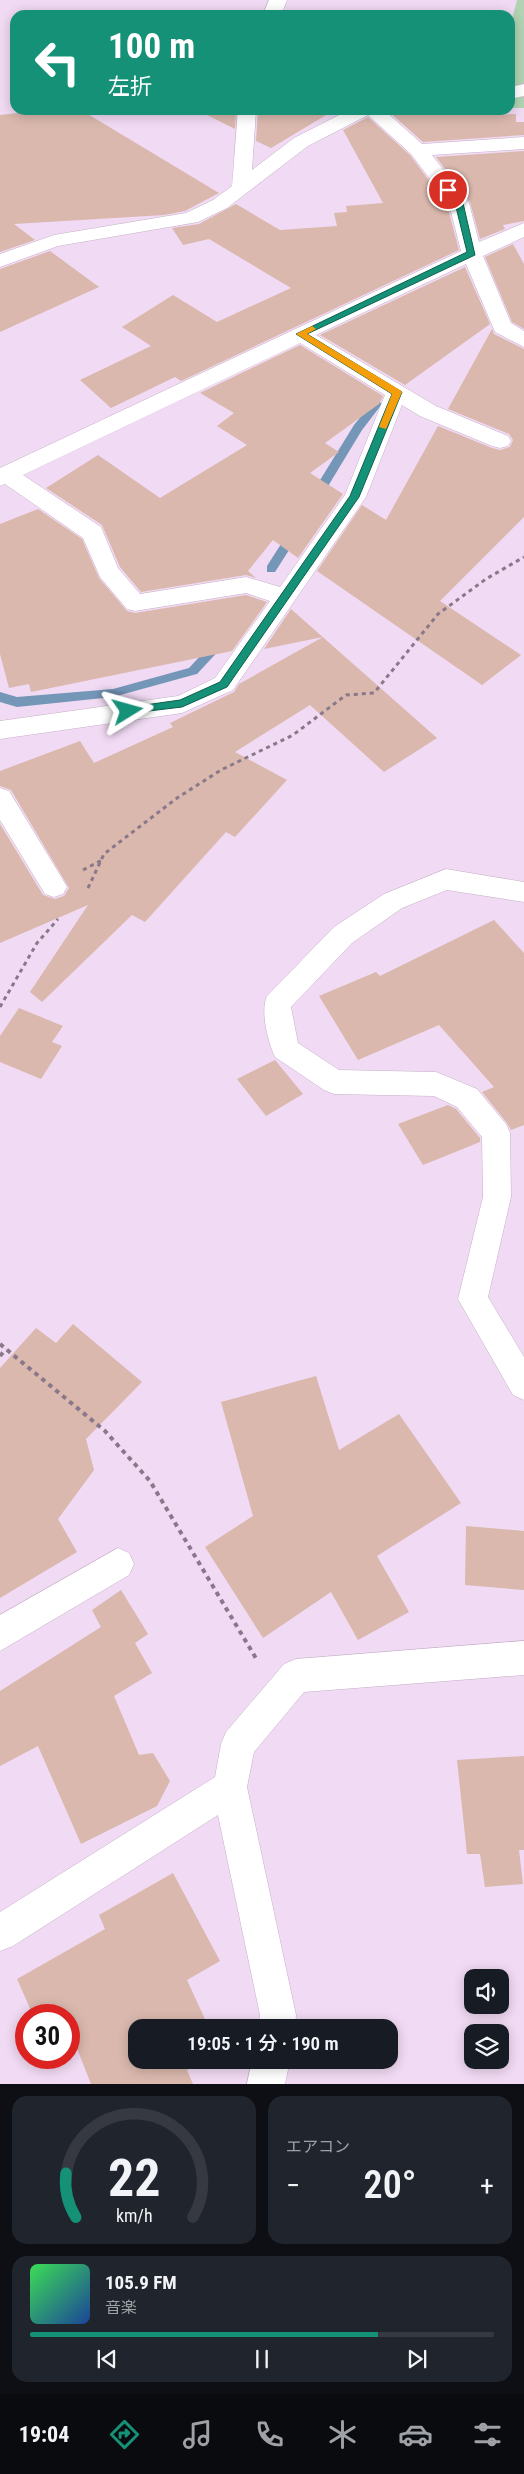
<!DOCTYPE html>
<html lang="ja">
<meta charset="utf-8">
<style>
:root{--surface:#171b24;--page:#20242c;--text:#f1f3f6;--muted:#9ea1a6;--line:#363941;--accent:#149177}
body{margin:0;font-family:"Roboto Condensed","Noto Sans JP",sans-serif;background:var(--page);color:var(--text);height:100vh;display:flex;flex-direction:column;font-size:19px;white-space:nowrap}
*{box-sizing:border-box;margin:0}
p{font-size:16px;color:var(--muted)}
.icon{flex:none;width:28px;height:28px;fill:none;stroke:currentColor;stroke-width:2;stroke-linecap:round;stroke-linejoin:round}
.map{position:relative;height:2084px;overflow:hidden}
.drawer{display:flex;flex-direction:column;gap:12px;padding:12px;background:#0d0f14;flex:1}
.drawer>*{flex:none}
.top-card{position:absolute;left:10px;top:10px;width:505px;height:105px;border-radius:15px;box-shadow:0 2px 12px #0003;background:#149177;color:#fff;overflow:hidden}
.buttons{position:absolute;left:464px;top:1969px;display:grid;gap:10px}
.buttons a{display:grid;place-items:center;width:45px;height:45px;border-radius:10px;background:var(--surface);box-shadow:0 2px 12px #0003;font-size:25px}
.speed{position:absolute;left:15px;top:2004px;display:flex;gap:10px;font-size:25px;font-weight:700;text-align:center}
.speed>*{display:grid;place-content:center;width:65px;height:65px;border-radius:50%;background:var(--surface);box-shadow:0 2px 12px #0003;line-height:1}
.speed .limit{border:8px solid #d22;background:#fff;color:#111}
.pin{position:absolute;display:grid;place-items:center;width:42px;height:42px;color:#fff;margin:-21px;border:2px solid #fff;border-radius:50%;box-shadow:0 1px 5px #0007}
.me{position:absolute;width:55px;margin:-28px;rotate:82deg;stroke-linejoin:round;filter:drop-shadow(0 0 4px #0008)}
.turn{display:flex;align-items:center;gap:18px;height:105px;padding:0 15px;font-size:22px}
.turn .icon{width:65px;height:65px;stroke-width:2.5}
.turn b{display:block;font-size:35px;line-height:42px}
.big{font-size:38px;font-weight:600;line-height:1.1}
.drawer .widget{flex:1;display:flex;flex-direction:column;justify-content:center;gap:8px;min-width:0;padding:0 18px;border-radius:15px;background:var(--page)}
.drawer .dial{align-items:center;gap:0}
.dial svg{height:130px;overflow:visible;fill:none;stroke:var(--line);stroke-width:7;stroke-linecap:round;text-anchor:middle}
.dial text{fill:var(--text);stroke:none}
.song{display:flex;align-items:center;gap:15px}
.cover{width:60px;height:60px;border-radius:8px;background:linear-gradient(135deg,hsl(130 70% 55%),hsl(220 70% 35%))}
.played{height:5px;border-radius:2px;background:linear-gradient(90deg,var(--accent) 75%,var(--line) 75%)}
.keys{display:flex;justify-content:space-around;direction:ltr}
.heat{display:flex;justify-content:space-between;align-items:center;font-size:28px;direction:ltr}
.drawer .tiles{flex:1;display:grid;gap:12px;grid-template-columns:1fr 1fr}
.widget:last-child{grid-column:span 2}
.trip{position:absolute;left:128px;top:2019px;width:270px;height:50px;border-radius:15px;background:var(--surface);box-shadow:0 2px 12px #0003;font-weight:600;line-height:50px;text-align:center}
.tabs{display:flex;height:80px;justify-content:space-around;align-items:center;background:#090b0e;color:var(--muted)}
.tabs .icon{width:35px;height:35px}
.tabs .selected{color:var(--accent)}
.tabs b{font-size:22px;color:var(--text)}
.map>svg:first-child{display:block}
.green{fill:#b1d3b3}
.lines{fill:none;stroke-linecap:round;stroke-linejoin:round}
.stream{fill:#7496b7;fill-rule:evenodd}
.building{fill:#dab8ae}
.minor-casing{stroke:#c6afc7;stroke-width:1}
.path-far1{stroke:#887889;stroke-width:3;stroke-dasharray:4 4;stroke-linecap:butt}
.path{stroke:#887889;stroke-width:4;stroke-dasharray:4.5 4.5;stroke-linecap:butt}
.minor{fill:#fff;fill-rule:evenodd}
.route{fill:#149177;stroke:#0d5e4d}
.slow{fill:#f59e0b}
</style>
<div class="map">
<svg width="524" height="2084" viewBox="0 0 524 2084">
<rect width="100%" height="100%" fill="#f1daf3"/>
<polygon class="green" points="517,0 524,0 524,108 510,108 510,27"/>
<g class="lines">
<g class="stream">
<polygon points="377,400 382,404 362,430 319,501 311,501 309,498 354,425 373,402"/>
<polygon points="294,529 300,533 298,536 275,572 267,572 267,566 290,530"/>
<polygon points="219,639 225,643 223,646 197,674 193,675 113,697 17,707 0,702 0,692 17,697 113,689 189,668 215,640"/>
</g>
</g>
<g class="building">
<polygon points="45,110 81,110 219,193 185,211 164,215 14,224 35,240 0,252 0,115"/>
<polygon points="197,110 236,110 235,129"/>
<polygon points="258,110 345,110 335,115 333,111 271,148 256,141"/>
<polygon points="387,110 472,110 473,115 516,114 516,122 524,122 524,135 423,142"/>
<polygon points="368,117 410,155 447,205 459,250 181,381 175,377 111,408 80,380 151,346 122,327 173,295 217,322 291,288 209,239 183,245 172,228 199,224 236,204 280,230 337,226 334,213 347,212 346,206 383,203 343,130"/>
<polygon points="524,151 524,221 503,225 505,229 480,239 470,202 436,157"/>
<polygon points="513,244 524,264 524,329 512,322 485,257"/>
<polygon points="50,251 99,287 0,332 0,269"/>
<polygon points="465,267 490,324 405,385 320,335"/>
<polygon points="492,329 494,334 524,349 524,517 440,601 521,655 482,685 317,571 362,505 386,520 438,426 492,448 500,450 510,447 513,440 509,434 448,409"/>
<polygon points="300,345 383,396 379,404 325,443 339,452 310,473 343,494 298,558 273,540 248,571 256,578 246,575 141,592 120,567 102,525 46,488 98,455 160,498 247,445 217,426 234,413 200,393"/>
<polygon points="38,509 82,539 99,578 127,611 135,613 246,595 267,602 232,651 31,692 29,684 9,688 0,654 0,524"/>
<polygon points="291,609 437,738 384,772 310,705 235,752 287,780 235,837 226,832 145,922 132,915 42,1002 30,992 88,905 0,943 0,824 43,895 55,899 64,896 69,888 11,790 0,786 0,771 80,741 94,763 173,727 170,723 234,692 239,684 323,637 264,649"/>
<polygon points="494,920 524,953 524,1125 511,1130 507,1123 482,1092 494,1087 439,1025 358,1060 319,996 376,972 380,976"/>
<polygon points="19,1008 63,1026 52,1042 62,1046 41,1079 0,1062 0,1036"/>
<polygon points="275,1060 303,1094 266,1116 237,1079"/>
<polygon points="448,1105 456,1109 480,1138 480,1142 423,1165 398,1124"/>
<polygon points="73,1324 142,1382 86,1439 94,1470 58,1519 77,1552 0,1598 0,1368 36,1328 56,1343"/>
<polygon points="316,1376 339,1450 399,1414 461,1503 377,1556 409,1612 358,1640 331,1592 263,1638 205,1547 253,1516 221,1402"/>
<polygon points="466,1526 524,1531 524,1590 465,1585"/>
<polygon points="121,1590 148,1634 135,1643 152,1673 114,1696 139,1755 153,1753 170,1781 157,1806 81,1844 38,1746 0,1766 0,1691 101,1627 92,1610"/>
<polygon points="524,1756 524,1850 519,1850 523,1884 485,1887 480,1854 467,1854 457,1760"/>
<polygon points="173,1873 220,1961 187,1980 209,2028 136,2028 136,2060 204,2060 187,2070 193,2084 91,2084 76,2046 69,2050 69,2015 33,2015 17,1979 105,1929 99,1915"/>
</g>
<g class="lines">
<g class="minor-casing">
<g id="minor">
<polygon points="269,0 287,0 281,15 263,15"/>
<polygon points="524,84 524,96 510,99 510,87"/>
<path d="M238 110H256L252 170 294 138 349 110H384L422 144 524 137V149L432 155 469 203 479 242 524 223V237L483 256 511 323 524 331V347L495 332 466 264 316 335 436 406 508 436 511 441 508 446 500 448 492 446 420 416 402 405 366 497 233 690 182 713 0 739V721L178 696 215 678 270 601 246 593 135 611 127 609 100 577 83 538 5 484 0 486V468L461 251 449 204 411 154 368 115 308 146 227 208 198 222 58 246 0 267V254L54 235 186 213 213 200 232 186ZM300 343 385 395 345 495 280 587 246 577 140 594 118 568 101 527 23 475Z"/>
<polygon points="0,788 9,791 63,880 67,887 63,894 54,897 45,894 0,820"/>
<path d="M446 869 524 882V902L447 890 402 908 352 943 291 1007 298 1043 339 1070 436 1072 446 1076 477 1089 506 1124 510 1133 511 1197 488 1297 524 1357V1400L513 1395 458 1299 483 1197 482 1137 457 1107 434 1096 334 1094 324 1090 275 1057C268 1042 260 1011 267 996L334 927 384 894Z"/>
<polygon points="118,1548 129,1553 134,1564 129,1575 0,1651 0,1615"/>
<polygon points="524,1641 524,1675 304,1692 254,1752 247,1787 296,2015 295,2028 258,2028 260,2015 218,1815 13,1946 0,1951 0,1912 215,1777 221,1744 226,1732 284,1664 296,1659"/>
<polygon points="252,2060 290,2060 285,2084 247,2084"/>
</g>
</g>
<g class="path-far1">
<polyline points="83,870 104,859"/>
<polyline points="88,888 104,854 177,798 221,770 293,735 346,695 374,693 438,614 486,579 524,557"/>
<polyline points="0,1007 37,943 58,919"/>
</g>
<g class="path">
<polyline points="0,1344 105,1431 150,1481 257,1660"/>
<polyline points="0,1356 6,1349"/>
</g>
<use href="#minor" class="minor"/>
</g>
<polygon class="route" points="446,188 451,188 463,203 475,255 307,334 402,392 359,497 227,687 182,707 124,714 124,708 180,700 220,682 350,496 392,394 296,334 467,252 455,203 445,190"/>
<polygon class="slow" points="312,326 316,329 307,334 400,390 402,392 386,429 379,427 392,394 296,334"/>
</svg>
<div class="buttons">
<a><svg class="icon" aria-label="sound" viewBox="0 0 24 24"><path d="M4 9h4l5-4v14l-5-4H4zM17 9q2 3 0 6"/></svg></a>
<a><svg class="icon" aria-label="layers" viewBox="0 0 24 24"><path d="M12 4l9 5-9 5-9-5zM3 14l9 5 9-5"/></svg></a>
</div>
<div class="speed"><div class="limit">30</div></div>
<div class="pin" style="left:448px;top:190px;background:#d93025"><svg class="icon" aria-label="arrive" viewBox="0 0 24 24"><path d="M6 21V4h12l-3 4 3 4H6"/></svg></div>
<svg class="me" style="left:128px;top:711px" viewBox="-20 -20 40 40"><path d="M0-17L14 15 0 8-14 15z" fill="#149177" stroke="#fff" stroke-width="4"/></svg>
<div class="trip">19:05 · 1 分 · 190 m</div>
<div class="top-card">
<div class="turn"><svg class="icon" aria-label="left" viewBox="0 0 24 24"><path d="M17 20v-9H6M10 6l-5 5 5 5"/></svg><div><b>100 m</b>左折</div></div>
</div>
</div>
<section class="drawer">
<div class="tiles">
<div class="widget dial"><svg viewBox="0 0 100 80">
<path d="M14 69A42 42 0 1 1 86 69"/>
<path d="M14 69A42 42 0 0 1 8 42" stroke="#149177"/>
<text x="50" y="56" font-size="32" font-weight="700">22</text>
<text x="50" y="72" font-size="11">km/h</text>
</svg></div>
<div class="widget"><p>エアコン</p>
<div class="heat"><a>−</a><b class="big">20°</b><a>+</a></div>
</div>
<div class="widget">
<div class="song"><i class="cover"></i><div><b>105.9 FM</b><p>音楽</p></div></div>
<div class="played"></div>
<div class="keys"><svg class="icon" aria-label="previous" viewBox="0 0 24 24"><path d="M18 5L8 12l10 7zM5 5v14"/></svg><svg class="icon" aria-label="pause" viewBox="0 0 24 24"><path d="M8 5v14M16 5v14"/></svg><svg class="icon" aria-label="next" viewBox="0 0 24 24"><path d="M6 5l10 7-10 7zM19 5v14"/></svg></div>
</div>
</div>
</section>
<nav class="tabs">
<b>19:04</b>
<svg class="icon selected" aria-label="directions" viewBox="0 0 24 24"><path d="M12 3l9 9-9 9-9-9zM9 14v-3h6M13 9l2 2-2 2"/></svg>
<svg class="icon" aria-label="music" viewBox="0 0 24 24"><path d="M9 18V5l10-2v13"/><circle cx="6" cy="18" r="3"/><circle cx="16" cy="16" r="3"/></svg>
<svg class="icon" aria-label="phone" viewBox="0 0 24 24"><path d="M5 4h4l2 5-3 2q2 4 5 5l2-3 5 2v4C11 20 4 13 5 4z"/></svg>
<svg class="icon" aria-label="climate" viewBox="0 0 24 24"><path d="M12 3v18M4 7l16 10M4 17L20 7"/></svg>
<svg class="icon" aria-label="car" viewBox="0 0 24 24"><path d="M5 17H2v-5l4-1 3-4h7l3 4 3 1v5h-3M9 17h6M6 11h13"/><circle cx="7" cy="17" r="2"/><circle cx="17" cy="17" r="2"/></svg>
<svg class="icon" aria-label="filters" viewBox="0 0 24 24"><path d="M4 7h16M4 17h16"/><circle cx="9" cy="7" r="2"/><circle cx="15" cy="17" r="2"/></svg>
</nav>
